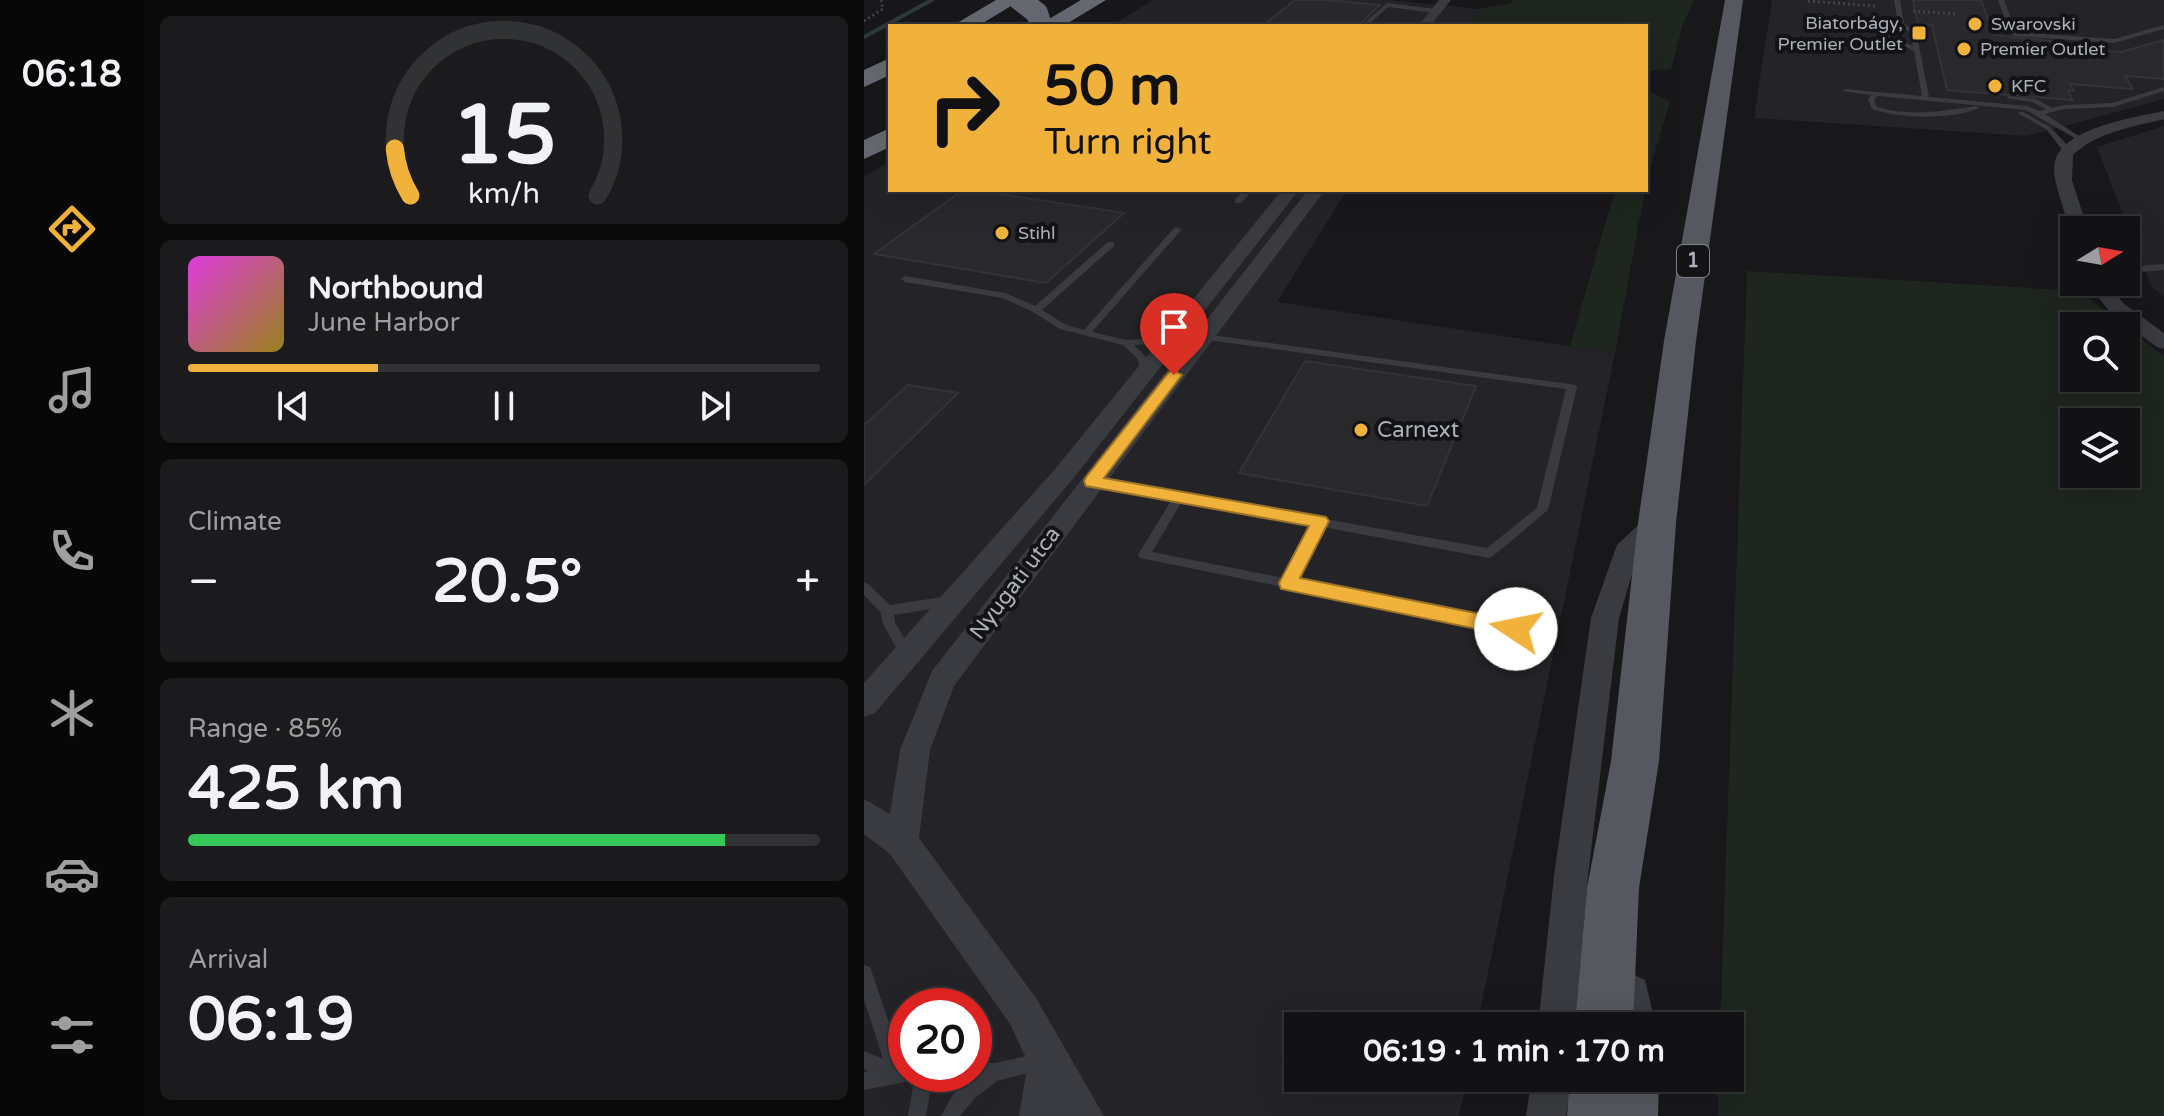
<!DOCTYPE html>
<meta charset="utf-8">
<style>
:root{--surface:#121214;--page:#1b1b1d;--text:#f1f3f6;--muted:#9c9ea0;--line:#313234;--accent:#f1b23b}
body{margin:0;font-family:"Varela Round",sans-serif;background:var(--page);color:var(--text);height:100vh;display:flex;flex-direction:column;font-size:30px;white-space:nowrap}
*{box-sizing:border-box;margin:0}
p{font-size:26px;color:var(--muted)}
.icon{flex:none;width:44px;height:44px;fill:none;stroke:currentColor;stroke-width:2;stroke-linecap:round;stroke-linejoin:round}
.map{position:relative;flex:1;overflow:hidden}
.details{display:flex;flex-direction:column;gap:16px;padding:16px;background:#0a0a0b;width:720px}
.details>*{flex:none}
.hud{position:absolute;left:24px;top:24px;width:760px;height:168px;border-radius:0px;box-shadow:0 8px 32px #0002,0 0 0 2px var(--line);background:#f1b23b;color:#111;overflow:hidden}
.needle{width:52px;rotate:79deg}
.tools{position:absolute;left:1196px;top:216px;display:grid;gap:16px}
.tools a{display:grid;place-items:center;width:80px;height:80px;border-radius:0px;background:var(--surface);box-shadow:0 8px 32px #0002,0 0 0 2px var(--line);font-size:40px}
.speed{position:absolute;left:24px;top:988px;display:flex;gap:16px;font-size:40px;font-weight:700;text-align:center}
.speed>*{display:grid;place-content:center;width:104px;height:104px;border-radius:50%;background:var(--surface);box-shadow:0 8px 32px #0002,0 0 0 2px var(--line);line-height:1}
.speed .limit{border:12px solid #d22;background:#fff;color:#111}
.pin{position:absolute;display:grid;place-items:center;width:68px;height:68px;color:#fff;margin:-82px -34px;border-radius:50% 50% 50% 0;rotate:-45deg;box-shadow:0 0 8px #0007}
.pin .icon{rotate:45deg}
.me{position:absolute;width:88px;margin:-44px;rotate:281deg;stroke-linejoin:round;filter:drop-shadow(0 0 6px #0008)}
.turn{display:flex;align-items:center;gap:28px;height:168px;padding:0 24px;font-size:36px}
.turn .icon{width:104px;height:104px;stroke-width:2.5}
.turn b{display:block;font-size:56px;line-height:68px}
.big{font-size:60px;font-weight:800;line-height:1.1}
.details .tile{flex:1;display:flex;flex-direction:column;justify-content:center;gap:12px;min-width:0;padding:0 28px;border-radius:12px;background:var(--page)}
.details .dial{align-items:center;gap:0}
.dial svg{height:208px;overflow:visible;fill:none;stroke:var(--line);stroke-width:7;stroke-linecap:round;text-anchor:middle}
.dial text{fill:var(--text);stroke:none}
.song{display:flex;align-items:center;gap:24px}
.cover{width:96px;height:96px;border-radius:12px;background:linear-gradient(135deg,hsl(300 70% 55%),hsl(50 70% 35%))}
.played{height:8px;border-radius:4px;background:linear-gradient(90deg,var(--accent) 30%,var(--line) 30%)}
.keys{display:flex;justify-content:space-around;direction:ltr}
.heat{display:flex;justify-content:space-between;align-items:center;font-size:44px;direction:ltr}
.charge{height:12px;border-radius:6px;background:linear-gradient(90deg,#34c759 85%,var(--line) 0)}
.trip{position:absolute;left:420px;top:1012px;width:460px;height:80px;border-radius:0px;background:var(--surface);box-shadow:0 8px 32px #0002,0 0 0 2px var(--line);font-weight:800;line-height:80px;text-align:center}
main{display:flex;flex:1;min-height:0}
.tabs{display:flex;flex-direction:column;width:144px;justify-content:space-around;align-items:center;background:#070708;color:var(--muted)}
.tabs .icon{width:56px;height:56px}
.tabs .current{color:var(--accent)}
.tabs b{font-size:36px;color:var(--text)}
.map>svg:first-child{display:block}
.built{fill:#242428;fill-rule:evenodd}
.green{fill:#1e261f;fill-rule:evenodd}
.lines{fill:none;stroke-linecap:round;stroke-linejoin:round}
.stream{stroke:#2e383f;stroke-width:4}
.building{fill:#29292c;stroke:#333337;stroke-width:2}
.path{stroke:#404247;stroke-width:3;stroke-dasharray:2 3;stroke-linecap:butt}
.service{fill:#3a3b40;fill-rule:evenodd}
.minor{fill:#3a3b40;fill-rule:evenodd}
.primary{fill:#56585f;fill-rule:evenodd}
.motorway{fill:#666971;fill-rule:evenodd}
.motorway-bridge{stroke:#666971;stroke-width:22}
.route{fill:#f1b23b;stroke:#9d7426;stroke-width:2}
.poi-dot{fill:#f1b23b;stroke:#131316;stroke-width:3}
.labels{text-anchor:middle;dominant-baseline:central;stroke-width:8;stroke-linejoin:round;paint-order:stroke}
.far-poi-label{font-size:18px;fill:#abb0ba;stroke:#131316;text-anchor:start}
.shield{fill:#131316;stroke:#7d8189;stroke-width:2}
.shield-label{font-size:20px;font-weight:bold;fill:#abb0ba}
.poi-label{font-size:22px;fill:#abb0ba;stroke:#131316;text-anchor:start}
.street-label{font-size:22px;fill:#abb0ba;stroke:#131316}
</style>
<main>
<nav class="tabs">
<b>06:18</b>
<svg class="icon current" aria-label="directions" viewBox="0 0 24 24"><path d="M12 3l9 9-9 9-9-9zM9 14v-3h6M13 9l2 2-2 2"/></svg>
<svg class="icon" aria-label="music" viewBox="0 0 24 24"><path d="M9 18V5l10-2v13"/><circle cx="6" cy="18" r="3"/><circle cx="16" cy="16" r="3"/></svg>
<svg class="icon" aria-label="phone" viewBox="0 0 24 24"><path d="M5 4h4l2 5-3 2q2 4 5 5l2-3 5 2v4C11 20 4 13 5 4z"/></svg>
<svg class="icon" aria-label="climate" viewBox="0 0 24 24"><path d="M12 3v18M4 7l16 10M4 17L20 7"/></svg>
<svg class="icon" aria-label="car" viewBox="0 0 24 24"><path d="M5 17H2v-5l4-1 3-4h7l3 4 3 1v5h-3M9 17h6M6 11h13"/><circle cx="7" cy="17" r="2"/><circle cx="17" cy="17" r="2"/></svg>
<svg class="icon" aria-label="filters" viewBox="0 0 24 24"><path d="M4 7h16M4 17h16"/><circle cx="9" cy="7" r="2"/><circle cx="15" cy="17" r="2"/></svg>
</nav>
<section class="details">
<div class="tile dial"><svg viewBox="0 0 100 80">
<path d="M14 69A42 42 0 1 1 86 69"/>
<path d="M14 69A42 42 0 0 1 8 51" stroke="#f1b23b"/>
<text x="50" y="56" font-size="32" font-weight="700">15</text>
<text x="50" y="72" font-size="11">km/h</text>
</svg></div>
<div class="tile">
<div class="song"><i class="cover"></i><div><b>Northbound</b><p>June Harbor</p></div></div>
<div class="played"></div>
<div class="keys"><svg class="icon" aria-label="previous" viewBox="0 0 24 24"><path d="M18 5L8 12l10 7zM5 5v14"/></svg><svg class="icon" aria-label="pause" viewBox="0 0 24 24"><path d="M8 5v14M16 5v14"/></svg><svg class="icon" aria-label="next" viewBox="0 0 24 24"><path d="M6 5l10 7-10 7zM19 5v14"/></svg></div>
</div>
<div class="tile"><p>Climate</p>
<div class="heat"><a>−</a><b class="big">20.5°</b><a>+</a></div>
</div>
<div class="tile"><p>Range · 85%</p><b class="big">425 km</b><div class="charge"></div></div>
<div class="tile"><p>Arrival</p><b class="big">06:19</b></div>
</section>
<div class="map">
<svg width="1300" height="1116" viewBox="0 0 1300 1116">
<rect width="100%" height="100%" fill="#18181b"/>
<g class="built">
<polygon points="289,0 524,0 614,9 601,26 247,26"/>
<polygon points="908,0 1300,0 1300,99 1163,136 890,118"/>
<polygon points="1300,126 1300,296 1287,286 1233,147"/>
<path d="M26 161V190H483L413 302 751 353 613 1026H434V1078H603L595 1116H0V177ZM42 1006H110V1074H42Z"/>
</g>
<g class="green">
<polygon points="649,0 830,0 819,24 807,69 782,71 782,26 601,26 614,9 647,3"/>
<polygon points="782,90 806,101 782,183"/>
<polygon points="751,190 781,190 751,353 706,346"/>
<path d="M883 271 1215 291 1261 326H1210V378H1262V327L1300 356V1116H854V1078H866V1026H856ZM1262 422V474H1210V422Z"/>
</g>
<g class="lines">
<polyline class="stream" points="0,37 68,0"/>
</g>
<g class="building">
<polygon points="431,0 464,0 516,5 494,26 398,26"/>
<polygon points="1049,0 1117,0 1130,35 1196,42 1199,48 1257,52 1300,40 1300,79 1261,76 1269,89 1206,84 1210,91 1204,90 1209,100 1083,90 1068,25 1054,24"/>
<polygon points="99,190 109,190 260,213 182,283 10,254"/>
<polygon points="441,361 612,386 563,506 375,473"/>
<polygon points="44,385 94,393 0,485 0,425"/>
</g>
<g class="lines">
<g class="path">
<polyline points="944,1 1011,6"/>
<polyline points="1049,11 1093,14"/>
<polyline points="0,21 19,9 17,0"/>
</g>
<g class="service">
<path d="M1030 0H1036L1040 24 1052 31 1065 97 1163 106 1176 111 1182 109 1168 102 1142 98 1145 96 1172 99 1188 108 1200 105 1248 103 1300 87V91L1249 107 1200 109 1181 114 1218 138 1220 139 1216 141 1162 110 1014 96 1010 100 1013 107C1046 117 1079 111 1112 106L1115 108C1086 120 1038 119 1008 109L1004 100 1007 95 978 91 981 89 1058 96 1050 51 1004 28 1010 21 1034 23ZM1012 25C1025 24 1035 25 1046 32L1049 46 1010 27Z"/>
<polygon points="1134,0 1140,0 1152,32 1250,39 1300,25 1300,29 1250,43 1150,36 1147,34"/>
<polygon points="523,3 572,9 575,11 572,13 524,7 503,26 497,26"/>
<polygon points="1155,112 1159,112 1186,127 1206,148 1206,152 1200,152 1182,129 1155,114"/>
<polygon points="381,190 389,190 377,203 371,203 371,199"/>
<polygon points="311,227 318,229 228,332 262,340 309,337 311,339 306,342 270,345 282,357 287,371 282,374 277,371 273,358 259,345 196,329 169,312 139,298 41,282 37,279 41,276 141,293 171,306 244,242 250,242 250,246 178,310 202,325 220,330"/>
<polygon points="1300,264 1300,270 1262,273 1262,267"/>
<path d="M340 334 712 385 713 387 684 510 629 556 625 558 459 527 432 580 657 625 658 629 657 633 652 634 276 558 274 555 308 499 228 485 222 481 228 477 312 492 316 491 321 494 623 548 673 508 702 389 337 339 335 337ZM318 501 448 525 420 578 288 552Z"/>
<polygon points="0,582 4,584 26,605 85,596 89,597 91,601 89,605 85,606 30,615 31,623 50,654 48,658 43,660 38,658 19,624 17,613 0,595"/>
<path d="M0 965 6 967 8 973 39 1064H42V1074H51L48 1079C36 1084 14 1087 0 1090V1072L5 1071 0 1069V1051L19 1059 0 999Z"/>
<polygon points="177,1053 183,1056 186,1062 183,1068 133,1081 111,1098 96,1116 77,1116 88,1096 105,1079 102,1074 110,1074 110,1063 132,1063"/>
<polygon points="51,1074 69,1074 62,1116 44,1116"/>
</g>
<g class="minor">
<polygon points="575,0 587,0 566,26 554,26"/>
<path d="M1300 111V119C1269 127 1233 132 1209 155L1208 180 1224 230H1210L1209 234C1203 223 1200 210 1196 198 1193 187 1188 173 1191 162 1198 128 1272 117 1300 111Z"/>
<polygon points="418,190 435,190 208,480 11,713 0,717 0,683 192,468"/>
<polygon points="444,190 461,190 90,686 66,750 55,838 172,998 240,1116 155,1116 164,1062 146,1024 26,854 0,834 0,799 26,814 36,750 68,671"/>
<polygon points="1222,282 1241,282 1260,304 1300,333 1300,349 1293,347 1246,312"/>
<polygon points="793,514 802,516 806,523 773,557 755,618 724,876 712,1026 674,1026 690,876 727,618 753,545 784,516"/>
<polygon points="768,974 781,980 792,1026 754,1026 749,993 755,980"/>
<polygon points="668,1078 708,1078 702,1116 662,1116"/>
</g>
<g class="primary">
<polygon points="861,0 879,0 832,341 812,523 795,761 775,888 769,1026 711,1026 723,888 747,761 774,523 800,341"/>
<polygon points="706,1078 795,1078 794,1116 703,1116"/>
</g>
<g class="motorway">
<polygon points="132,0 157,0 114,26 88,26"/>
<polygon points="217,0 242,0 199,26 173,26"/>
<polygon points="26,58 26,75 0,87 0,70"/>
<polygon points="26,128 26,147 0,159 0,140"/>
</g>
<polyline class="motorway-bridge" points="156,0 173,13 177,26"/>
</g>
<polygon class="route" points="310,370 318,375 240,478 462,517 465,521 436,578 652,621 659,623 662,629 659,634 652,637 417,589 415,583 445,526 222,486 220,481 222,477 305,372"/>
<g class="poi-dot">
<circle cx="1111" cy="24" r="8"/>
<rect x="1047" y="25" width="16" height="16" rx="4"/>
<circle cx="1100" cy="49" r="8"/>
<circle cx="1131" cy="86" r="8"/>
<circle cx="138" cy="233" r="8"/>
<circle cx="497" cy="430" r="8"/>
</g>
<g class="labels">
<g class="far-poi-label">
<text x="1039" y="23" text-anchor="end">Biatorbágy,<tspan x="1039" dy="21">Premier Outlet</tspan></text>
<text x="1127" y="24">Swarovski</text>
<text x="1116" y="49">Premier Outlet</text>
<text x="1147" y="86">KFC</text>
<text x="154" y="233">Stihl</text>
</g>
<rect class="shield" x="813" y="245" width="32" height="32" rx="6"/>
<g class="shield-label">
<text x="829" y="261">1</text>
</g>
<g class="poi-label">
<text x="513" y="430">Carnext</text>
</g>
<g class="street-label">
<text transform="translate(151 583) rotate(-53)">Nyugati utca</text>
</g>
</g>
</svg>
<div class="tools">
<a><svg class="needle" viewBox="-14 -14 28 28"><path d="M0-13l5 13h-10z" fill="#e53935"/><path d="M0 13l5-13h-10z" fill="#9c9ea0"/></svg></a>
<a><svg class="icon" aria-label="search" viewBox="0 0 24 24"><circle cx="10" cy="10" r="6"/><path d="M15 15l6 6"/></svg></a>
<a><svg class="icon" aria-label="layers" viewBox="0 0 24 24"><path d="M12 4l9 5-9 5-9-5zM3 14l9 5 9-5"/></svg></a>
</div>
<div class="speed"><div class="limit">20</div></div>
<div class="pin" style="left:310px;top:375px;background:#d93025"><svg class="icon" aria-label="arrive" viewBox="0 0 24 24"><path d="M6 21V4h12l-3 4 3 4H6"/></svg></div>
<svg class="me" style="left:652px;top:629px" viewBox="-20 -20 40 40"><circle r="19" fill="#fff"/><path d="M0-13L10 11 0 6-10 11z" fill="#f1b23b"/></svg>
<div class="trip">06:19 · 1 min · 170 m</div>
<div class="hud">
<div class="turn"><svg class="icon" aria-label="right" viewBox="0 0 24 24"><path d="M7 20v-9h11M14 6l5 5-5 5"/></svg><div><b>50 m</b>Turn right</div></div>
</div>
</div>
</main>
